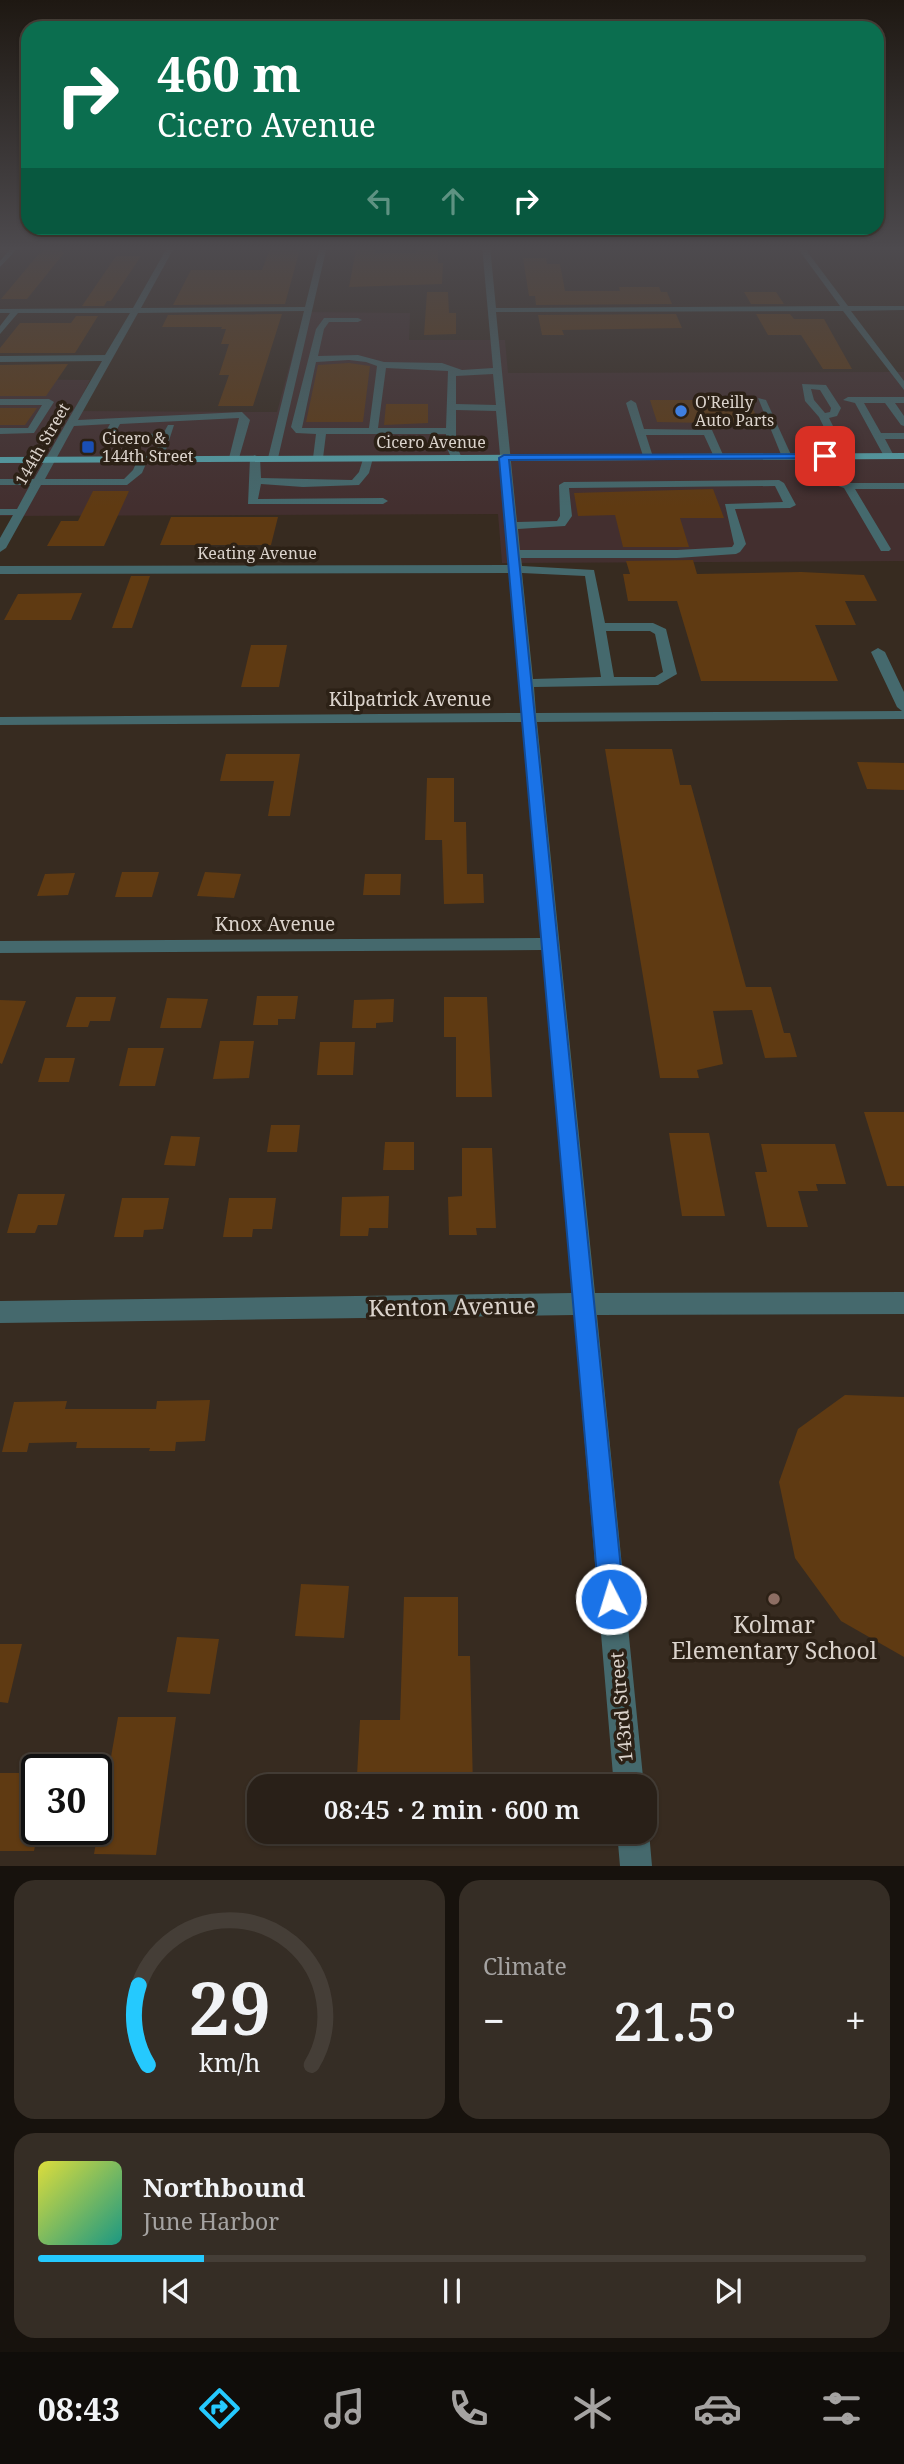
<!DOCTYPE html>
<meta charset="utf-8">
<style>
:root{--surface:#292018;--page:#352d25;--text:#f1f3f6;--muted:#a5a3a2;--line:#453e37;--accent:#25c9fe}
body{margin:0;font-family:"Noto Serif",serif;background:var(--page);color:var(--text);height:100vh;display:flex;flex-direction:column;font-size:26px;white-space:nowrap}
*{box-sizing:border-box;margin:0}
p{font-size:23px;color:var(--muted)}
.icon{flex:none;width:38px;height:38px;fill:none;stroke:currentColor;stroke-width:2;stroke-linecap:round;stroke-linejoin:round}
.map{position:relative;height:1866px;overflow:hidden}
.drawer{display:flex;flex-direction:column;gap:14px;padding:14px;background:#17120d;flex:1}
.drawer>*{flex:none}
.banner{position:absolute;left:21px;top:21px;width:863px;height:214px;border-radius:21px;box-shadow:0 2px 5px #0004,0 0 0 2px var(--line);background:#0b6e4f;color:#fff;overflow:hidden}
.speed{position:absolute;left:21px;top:1754px;display:flex;gap:14px;font-size:35px;font-weight:700;text-align:center}
.speed>*{display:grid;place-content:center;width:91px;height:91px;border-radius:50%;background:var(--surface);box-shadow:0 2px 5px #0004,0 0 0 2px var(--line);line-height:1}
.speed .limit{border:4px solid #111;border-radius:10px;background:#fff;color:#111}
.pin{position:absolute;display:grid;place-items:center;width:60px;height:60px;color:#fff;margin:-30px;border-radius:14px;box-shadow:0 4px 10px #0006}
.me{position:absolute;width:77px;margin:-38px;rotate:355deg;stroke-linejoin:round;filter:drop-shadow(0 0 5px #0008)}
.turn{display:flex;align-items:center;gap:24px;height:147px;padding:0 21px;font-size:32px}
.turn .icon{width:91px;height:91px;stroke-width:2.5}
.turn b{display:block;font-size:49px;line-height:60px}
.lanes{display:flex;align-items:center;height:66px;padding:0 21px;background:#0003;justify-content:center;gap:35px;direction:ltr}
.lanes .off{opacity:.35}
.big{font-size:52px;font-weight:600;line-height:1.1}
.drawer .widget{flex:1;display:flex;flex-direction:column;justify-content:center;gap:10px;min-width:0;padding:0 24px;border-radius:21px;background:var(--page)}
.drawer .dial{align-items:center;gap:0}
.dial svg{height:182px;overflow:visible;fill:none;stroke:var(--line);stroke-width:7;stroke-linecap:round;text-anchor:middle}
.dial text{fill:var(--text);stroke:none}
.song{display:flex;align-items:center;gap:21px}
.cover{width:84px;height:84px;border-radius:10px;background:linear-gradient(135deg,hsl(60 70% 55%),hsl(170 70% 35%))}
.played{height:7px;border-radius:4px;background:linear-gradient(90deg,var(--accent) 20%,var(--line) 20%)}
.keys{display:flex;justify-content:space-around;direction:ltr}
.heat{display:flex;justify-content:space-between;align-items:center;font-size:38px;direction:ltr}
.drawer .tiles{flex:1;display:grid;gap:14px;grid-template-columns:1fr 1fr}
.widget:last-child{grid-column:span 2}
.trip{position:absolute;left:247px;top:1774px;width:410px;height:70px;border-radius:21px;background:var(--surface);box-shadow:0 2px 5px #0004,0 0 0 2px var(--line);font-weight:600;line-height:70px;text-align:center}
.tabs{display:flex;height:112px;justify-content:space-around;align-items:center;background:#100d0a;color:var(--muted)}
.tabs .icon{width:49px;height:49px}
.tabs .active{color:var(--accent)}
.tabs b{font-size:32px;color:var(--text)}
.map>svg:first-child{display:block}
.commercial{fill:#432f2f}
.building{fill:#5f3a12}
.lines{fill:none;stroke-linecap:round;stroke-linejoin:round}
.minor{fill:#45696d;fill-rule:evenodd}
.major{fill:#55a4ac;fill-rule:evenodd}
.route{fill:#1a73e8;stroke:#114b97;stroke-width:2}
.shop-dot{fill:#3f7fe0;stroke:#2c2116;stroke-width:2.5}
.transit-dot{fill:#1a4fb4;stroke:#2c2116;stroke-width:2.5}
.education-dot{fill:#8d6e63;stroke:#2c2116;stroke-width:2.5}
.labels{text-anchor:middle;dominant-baseline:central;stroke-width:7;stroke-linejoin:round;paint-order:stroke}
.far-poi-label{font-size:16px;fill:#dbd3cc;stroke:#2c2116;text-anchor:start}
.far-street-label{font-size:16px;fill:#dbd3cc;stroke:#2c2116}
.street-label{font-size:19px;fill:#dbd3cc;stroke:#2c2116}
.near-street-label{font-size:23px;fill:#dbd3cc;stroke:#2c2116}
.near-poi-label{font-size:23px;fill:#dbd3cc;stroke:#2c2116}
</style>
<div class="map">
<svg width="904" height="1866" viewBox="0 0 904 1866">
<rect width="100%" height="100%" fill="#372b20"/>
<polygon class="commercial" points="304,312 410,313 409,340 505,340 508,373 904,372 904,561 502,563 498,514 0,516 0,379 90,380 74,411 277,412"/>
<g class="building">
<polygon points="49,246 56,246 64,253 27,299 1,299 37,256"/>
<polygon points="270,249 300,249 285,304 173,305 191,270 262,270"/>
<polygon points="356,249 375,249 375,253 416,253 416,249 438,249 438,263 443,263 442,284 349,287"/>
<polygon points="116,256 141,256 111,301 107,301 104,306 82,306"/>
<polygon points="523,258 546,258 547,264 560,264 565,291 620,291 619,287 659,287 661,292 667,292 672,304 536,305 535,296 529,296"/>
<polygon points="427,292 448,292 449,313 456,313 456,334 424,335"/>
<polygon points="744,292 776,292 784,304 751,304"/>
<polygon points="282,314 253,406 218,406 229,375 219,375 229,344 221,344 226,329 221,329 222,327 162,327 168,315"/>
<polygon points="676,314 682,328 562,330 564,335 542,335 538,315"/>
<polygon points="756,314 790,314 794,319 824,319 852,369 823,369 801,335 768,335"/>
<polygon points="76,316 98,316 75,353 0,353 0,348 20,323 71,323"/>
<polygon points="349,363 370,366 363,422 306,422 318,365"/>
<polygon points="68,364 46,396 0,396 0,365"/>
<polygon points="650,400 748,400 761,424 657,422"/>
<polygon points="386,404 428,404 428,423 384,425"/>
<polygon points="0,408 37,408 25,425 0,425"/>
<polygon points="713,489 724,518 680,518 689,547 623,547 615,515 578,516 574,493"/>
<polygon points="93,491 129,491 104,546 47,546 61,521 78,521"/>
<polygon points="171,517 278,517 271,545 160,545"/>
<polygon points="693,560 697,574 801,572 864,575 877,601 845,601 856,625 815,625 838,681 701,681 677,601 628,601 623,574 630,574 626,561"/>
<polygon points="131,576 150,576 132,628 112,628"/>
<polygon points="82,593 71,620 4,620 18,594"/>
<polygon points="251,645 287,645 279,687 241,687"/>
<polygon points="605,749 672,749 680,785 691,785 746,987 771,987 784,1033 790,1033 797,1057 765,1058 752,1010 713,1011 723,1064 697,1070 699,1078 660,1078"/>
<polygon points="226,754 300,754 290,816 268,816 274,781 220,781"/>
<polygon points="857,762 904,763 904,790 867,789"/>
<polygon points="427,778 454,778 454,822 466,822 467,874 483,874 484,903 444,904 442,840 425,840"/>
<polygon points="122,872 159,872 152,897 115,897"/>
<polygon points="205,872 241,874 234,898 197,896"/>
<polygon points="75,873 68,895 37,896 45,874"/>
<polygon points="365,874 401,874 400,895 363,895"/>
<polygon points="257,996 298,996 295,1019 278,1019 278,1025 253,1025"/>
<polygon points="76,997 116,997 110,1021 90,1021 88,1027 66,1027"/>
<polygon points="444,997 487,997 492,1097 456,1097 456,1037 444,1037"/>
<polygon points="167,998 208,999 201,1028 160,1028"/>
<polygon points="394,999 393,1022 376,1023 376,1028 352,1028 354,1000"/>
<polygon points="0,1000 26,1001 2,1064 0,1063"/>
<polygon points="220,1041 254,1041 249,1078 213,1079"/>
<polygon points="320,1042 355,1042 353,1075 317,1075"/>
<polygon points="128,1048 164,1048 155,1086 119,1086"/>
<polygon points="45,1058 75,1058 69,1082 38,1082"/>
<polygon points="864,1112 904,1112 904,1186 887,1186"/>
<polygon points="271,1125 300,1125 297,1152 267,1152"/>
<polygon points="669,1133 709,1133 725,1216 682,1216"/>
<polygon points="171,1136 200,1137 195,1166 164,1165"/>
<polygon points="385,1142 414,1142 414,1170 383,1170"/>
<polygon points="761,1144 835,1144 846,1184 816,1184 818,1191 798,1191 808,1227 767,1227 755,1172 767,1172"/>
<polygon points="462,1148 492,1148 496,1228 476,1228 477,1235 449,1235 448,1197 462,1196"/>
<polygon points="18,1194 65,1194 57,1225 38,1225 35,1233 7,1233"/>
<polygon points="389,1196 388,1228 369,1228 368,1236 340,1236 342,1197"/>
<polygon points="122,1198 169,1198 163,1229 144,1230 143,1237 114,1237"/>
<polygon points="229,1198 276,1198 272,1229 253,1229 252,1237 223,1237"/>
<polygon points="845,1395 904,1397 904,1657 841,1621 795,1558 779,1482 798,1429"/>
<polygon points="210,1400 205,1441 176,1442 175,1451 149,1451 150,1448 76,1448 77,1442 29,1443 27,1452 2,1452 14,1402 67,1401 65,1409 156,1409 157,1401"/>
<polygon points="301,1584 349,1586 344,1638 295,1636"/>
<polygon points="404,1597 458,1597 458,1656 470,1656 473,1787 420,1787 420,1777 357,1776 360,1720 400,1720"/>
<polygon points="177,1637 219,1639 210,1694 167,1692"/>
<polygon points="0,1644 22,1644 8,1703 0,1702"/>
<polygon points="118,1717 176,1717 156,1855 94,1854"/>
<polygon points="0,1773 37,1773 37,1835 34,1851 0,1851"/>
</g>
<g class="lines">
<g class="minor">
<polygon points="13,246 20,246 0,267 0,261"/>
<polygon points="168,246 175,246 141,308 305,307 320,246 327,246 278,458 273,461 268,458 304,311 138,313 78,420 242,412 250,420 239,458 234,461 229,458 239,418 120,424 115,433 163,434 168,425 174,425 163,459 158,462 153,459 161,440 108,439 103,436 110,424 74,426 45,479 124,479 133,470 139,457 143,456 148,459 142,473 127,485 41,485 6,548 0,552 0,538 13,515 0,515 0,509 17,509 30,485 0,485 0,479 34,479 102,361 0,362 0,356 105,355 130,313 18,313 0,334 0,326 10,313 0,313 0,309 133,308"/>
<path d="M482 246H490L496 308 840 306 796 246H803L848 306H904V310L851 311 904 381V390L843 311 496 312 517 522 557 521 560 516 559 485 564 482 779 480 784 483 796 505 790 508 735 509 746 544 740 552 736 554 677 558H521L522 566 594 570 605 623H653L666 629 677 674 658 685 534 687 536 713 902 711 897 707 871 652 878 648 885 652 904 692V719L537 722 595 1293 904 1292V1314L597 1315 644 1787V1788L614 1787 574 1315 0 1323V1301L572 1293 542 950 0 953V941L541 938 523 722 0 725V717L522 713 510 573 0 574V566L510 565 496 411 456 410V445L462 458 457 461C447 457 446 443 446 434H326L323 458 318 461 313 458 316 434 296 433 291 427 316 329 324 318H358L362 320 358 322H329L324 329 318 356 358 355 384 362 442 363 462 370 493 368ZM349 360 366 362 377 366 369 428H302L316 362ZM386 368 448 371 446 428H378ZM493 374 496 405 456 404V376ZM775 486 783 502 725 504 734 544 732 547 677 550H520L518 529 565 526 572 516 569 488ZM522 573 585 576 601 677 533 679ZM606 631H650L655 634 663 672 655 677H614Z"/>
<path d="M802 384 826 385 841 408 837 416 829 418 848 456 847 458 838 456 819 417 805 401ZM811 389 820 390 831 408 830 412 825 413 814 400Z"/>
<polygon points="904,397 904,403 895,403 904,416 904,426 901,425 885,403 864,403 881,433 904,433 904,439 885,439 894,456 885,458 855,403 843,400 848,397"/>
<polygon points="758,398 766,400 792,457 791,459 782,457"/>
<polygon points="0,399 49,399 54,402 34,433 0,434 0,428 28,428 42,405 0,405"/>
<polygon points="631,400 636,403 644,429 712,430 724,457 715,459 704,435 646,435 653,457 644,459 626,403"/>
<polygon points="804,454 812,454 829,476 849,483 904,483 904,489 855,489 891,549 889,551 881,551 844,488 821,480 803,456"/>
<polygon points="255,455 260,458 261,478 352,480 359,472 364,456 373,458 369,473 359,485 303,487 261,484 258,499 383,498 388,501 383,504 248,504 250,458"/>
<polygon points="644,1821 649,1832 652,1866 620,1866 617,1832 644,1832"/>
</g>
<polygon class="major" points="904,453 904,459 0,463 0,457"/>
</g>
<linearGradient id="sky" x2="0" y2="1"><stop stop-color="#1e1812"/><stop offset="0.49" stop-color="#4d4a4e"/><stop offset="1" stop-color="#4d4a4e" stop-opacity="0"/></linearGradient>
<rect width="904" height="507" fill="url(#sky)"/>
<polygon class="route" points="825,454 829,454 829,458 509,460 624,1599 620,1608 611,1612 602,1608 599,1599 499,458 504,455"/>
<circle class="shop-dot" cx="681" cy="411" r="7"/>
<rect class="transit-dot" x="81" y="440" width="14" height="14" rx="3.5"/>
<circle class="education-dot" cx="774" cy="1599" r="7"/>
<g class="labels">
<g class="far-poi-label">
<text x="695" y="402">O'Reilly<tspan x="695" dy="18">Auto Parts</tspan></text>
<text x="102" y="438">Cicero &amp;<tspan x="102" dy="18">144th Street</tspan></text>
</g>
<g class="far-street-label">
<text x="431" y="442">Cicero Avenue</text>
<text transform="translate(42 444) rotate(-60)">144th Street</text>
<text x="257" y="553">Keating Avenue</text>
</g>
<g class="street-label">
<text x="410" y="699">Kilpatrick Avenue</text>
<text x="275" y="924">Knox Avenue</text>
<text transform="translate(621 1707) rotate(-95)">143rd Street</text>
</g>
<g class="near-street-label">
<text transform="translate(452 1306) rotate(-1)">Kenton Avenue</text>
</g>
<g class="near-poi-label">
<text x="774" y="1624">Kolmar<tspan x="774" dy="26">Elementary School</tspan></text>
</g>
</g>
</svg>
<div class="speed"><div class="limit">30</div></div>
<div class="pin" style="left:825px;top:456px;background:#d93025"><svg class="icon" aria-label="arrive" viewBox="0 0 24 24"><path d="M6 21V4h12l-3 4 3 4H6"/></svg></div>
<svg class="me" style="left:611px;top:1599px" viewBox="-20 -20 40 40"><circle r="17" fill="#1a73e8" stroke="#fff" stroke-width="3"/><path d="M0-11L8 9 0 5-8 9z" fill="#fff"/></svg>
<div class="trip">08:45 · 2 min · 600 m</div>
<div class="banner">
<div class="turn"><svg class="icon" aria-label="right" viewBox="0 0 24 24"><path d="M7 20v-9h11M14 6l5 5-5 5"/></svg><div><b>460 m</b>Cicero Avenue</div></div>
<div class="lanes"><svg class="icon off" aria-label="left" viewBox="0 0 24 24"><path d="M17 20v-9H6M10 6l-5 5 5 5"/></svg><svg class="icon off" aria-label="ahead" viewBox="0 0 24 24"><path d="M12 20V5M6 11l6-6 6 6"/></svg><svg class="icon" aria-label="right" viewBox="0 0 24 24"><path d="M7 20v-9h11M14 6l5 5-5 5"/></svg></div>
</div>
</div>
<section class="drawer">
<div class="tiles">
<div class="widget dial"><svg viewBox="0 0 100 80">
<path d="M14 69A42 42 0 1 1 86 69"/>
<path d="M14 69A42 42 0 0 1 10 34" stroke="#25c9fe"/>
<text x="50" y="56" font-size="32" font-weight="700">29</text>
<text x="50" y="72" font-size="11">km/h</text>
</svg></div>
<div class="widget"><p>Climate</p>
<div class="heat"><a>−</a><b class="big">21.5°</b><a>+</a></div>
</div>
<div class="widget">
<div class="song"><i class="cover"></i><div><b>Northbound</b><p>June Harbor</p></div></div>
<div class="played"></div>
<div class="keys"><svg class="icon" aria-label="previous" viewBox="0 0 24 24"><path d="M18 5L8 12l10 7zM5 5v14"/></svg><svg class="icon" aria-label="pause" viewBox="0 0 24 24"><path d="M8 5v14M16 5v14"/></svg><svg class="icon" aria-label="next" viewBox="0 0 24 24"><path d="M6 5l10 7-10 7zM19 5v14"/></svg></div>
</div>
</div>
</section>
<nav class="tabs">
<b>08:43</b>
<svg class="icon active" aria-label="directions" viewBox="0 0 24 24"><path d="M12 3l9 9-9 9-9-9zM9 14v-3h6M13 9l2 2-2 2"/></svg>
<svg class="icon" aria-label="music" viewBox="0 0 24 24"><path d="M9 18V5l10-2v13"/><circle cx="6" cy="18" r="3"/><circle cx="16" cy="16" r="3"/></svg>
<svg class="icon" aria-label="phone" viewBox="0 0 24 24"><path d="M5 4h4l2 5-3 2q2 4 5 5l2-3 5 2v4C11 20 4 13 5 4z"/></svg>
<svg class="icon" aria-label="climate" viewBox="0 0 24 24"><path d="M12 3v18M4 7l16 10M4 17L20 7"/></svg>
<svg class="icon" aria-label="car" viewBox="0 0 24 24"><path d="M5 17H2v-5l4-1 3-4h7l3 4 3 1v5h-3M9 17h6M6 11h13"/><circle cx="7" cy="17" r="2"/><circle cx="17" cy="17" r="2"/></svg>
<svg class="icon" aria-label="filters" viewBox="0 0 24 24"><path d="M4 7h16M4 17h16"/><circle cx="9" cy="7" r="2"/><circle cx="15" cy="17" r="2"/></svg>
</nav>
